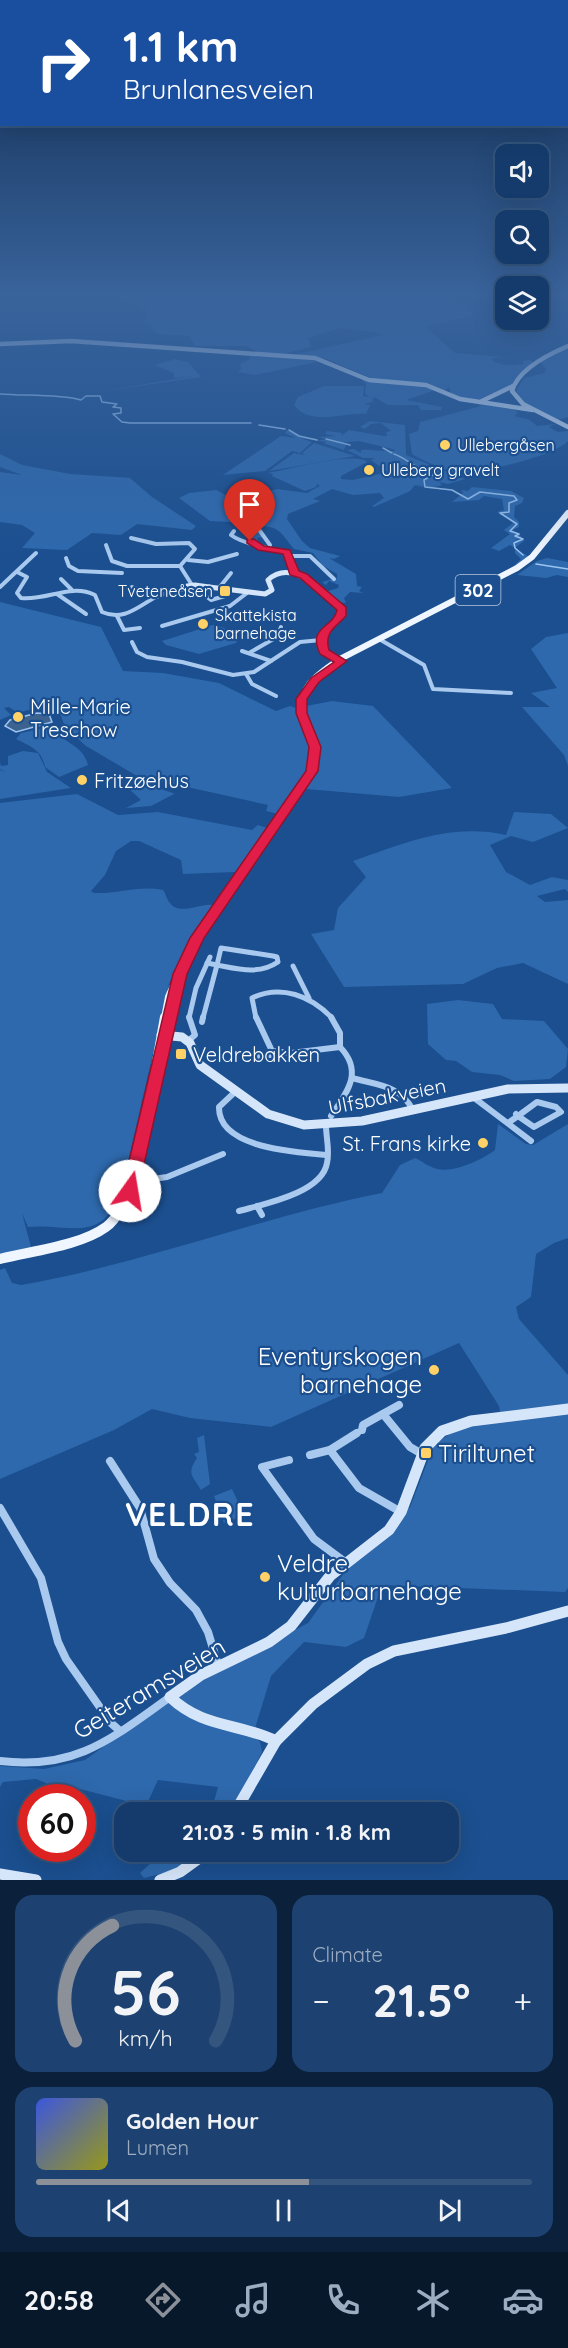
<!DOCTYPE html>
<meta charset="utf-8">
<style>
:root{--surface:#143b6b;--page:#1d4271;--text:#f1f3f6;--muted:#9dadc1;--line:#33557e;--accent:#8c9099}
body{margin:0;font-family:Quicksand,sans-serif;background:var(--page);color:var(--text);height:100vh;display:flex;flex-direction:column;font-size:22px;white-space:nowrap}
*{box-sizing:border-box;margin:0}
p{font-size:20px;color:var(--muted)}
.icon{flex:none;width:33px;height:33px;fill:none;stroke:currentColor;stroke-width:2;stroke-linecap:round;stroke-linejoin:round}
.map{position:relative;height:1880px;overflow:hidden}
.drawer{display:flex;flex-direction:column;gap:15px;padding:15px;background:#0b203b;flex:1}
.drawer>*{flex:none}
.guide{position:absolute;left:0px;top:0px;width:568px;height:126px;box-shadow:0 6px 24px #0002,0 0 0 2px var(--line);background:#1a4fa0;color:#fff;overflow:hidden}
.fabs{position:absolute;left:495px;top:144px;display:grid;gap:12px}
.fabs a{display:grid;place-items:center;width:54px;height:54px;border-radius:12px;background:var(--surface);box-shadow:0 6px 24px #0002,0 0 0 2px var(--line);font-size:30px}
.speed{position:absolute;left:18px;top:1784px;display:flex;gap:12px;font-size:30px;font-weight:700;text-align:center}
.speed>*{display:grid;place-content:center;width:78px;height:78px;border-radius:50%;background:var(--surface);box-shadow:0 6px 24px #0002,0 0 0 2px var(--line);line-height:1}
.speed .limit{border:9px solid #d22;background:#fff;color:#111}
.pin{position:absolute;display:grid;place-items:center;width:51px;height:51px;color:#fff;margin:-62px -26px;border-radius:50% 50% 50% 0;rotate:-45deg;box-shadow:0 0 6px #0007}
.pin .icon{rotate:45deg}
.me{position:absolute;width:66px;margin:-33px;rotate:13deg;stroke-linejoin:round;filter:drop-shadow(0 0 4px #0008)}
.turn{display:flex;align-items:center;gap:21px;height:126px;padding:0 24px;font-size:27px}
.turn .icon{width:78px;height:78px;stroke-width:2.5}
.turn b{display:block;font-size:42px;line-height:51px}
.big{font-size:45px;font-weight:700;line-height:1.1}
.drawer .tile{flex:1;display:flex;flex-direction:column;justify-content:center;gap:9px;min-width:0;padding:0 21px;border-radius:18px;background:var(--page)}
.drawer .dial{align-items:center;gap:0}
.dial svg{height:156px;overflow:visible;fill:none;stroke:var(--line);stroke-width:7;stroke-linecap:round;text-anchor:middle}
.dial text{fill:var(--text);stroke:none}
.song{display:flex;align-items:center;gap:18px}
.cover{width:72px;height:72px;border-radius:9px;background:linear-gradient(135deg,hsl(230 70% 55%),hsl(60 70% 35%))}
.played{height:6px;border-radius:3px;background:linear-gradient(90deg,var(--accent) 55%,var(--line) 55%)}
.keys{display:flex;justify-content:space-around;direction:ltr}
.heat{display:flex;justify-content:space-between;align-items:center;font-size:33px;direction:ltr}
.drawer .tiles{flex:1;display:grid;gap:15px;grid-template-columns:1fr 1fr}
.tile:last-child{grid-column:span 2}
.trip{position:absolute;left:114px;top:1802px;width:345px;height:60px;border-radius:18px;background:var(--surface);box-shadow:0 6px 24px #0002,0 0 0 2px var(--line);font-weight:700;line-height:60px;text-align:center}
.dock{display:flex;height:96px;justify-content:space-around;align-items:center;background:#08182b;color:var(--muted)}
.dock .icon{width:42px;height:42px}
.dock .current{color:var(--accent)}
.dock b{font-size:27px;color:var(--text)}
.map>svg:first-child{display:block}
.green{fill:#2e69ad}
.water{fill:#3c6290;stroke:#9cc4f0;stroke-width:1.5}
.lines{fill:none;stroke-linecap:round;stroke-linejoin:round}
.stream{stroke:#9cc4f0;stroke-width:1.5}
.street-far3{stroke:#a9c9ee;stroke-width:4}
.street-far2{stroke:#a9c9ee;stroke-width:5}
.street-far1{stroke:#a9c9ee;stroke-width:6}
.street{stroke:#a9c9ee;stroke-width:8}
.secondary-far3{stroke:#d6e6fa;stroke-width:4.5}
.secondary-far2{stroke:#d6e6fa;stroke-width:5}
.secondary-far1{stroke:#d6e6fa;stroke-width:9}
.secondary{stroke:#d6e6fa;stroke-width:11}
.primary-far2{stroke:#f0f6ff;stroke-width:6}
.primary-far1{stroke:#f0f6ff;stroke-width:8}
.primary{stroke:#f0f6ff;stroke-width:10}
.route{fill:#e11d48;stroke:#92132f;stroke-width:1.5}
.poi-dot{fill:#ffd166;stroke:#1b4f8f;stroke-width:2}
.labels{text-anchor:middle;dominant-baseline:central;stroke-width:4.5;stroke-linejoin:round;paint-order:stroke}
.far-poi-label{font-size:16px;fill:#fff;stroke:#1b4f8f;text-anchor:start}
.shield{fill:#1b4f8f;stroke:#bbcadd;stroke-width:1.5}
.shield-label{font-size:18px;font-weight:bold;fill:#fff}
.poi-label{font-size:20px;fill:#fff;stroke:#1b4f8f;text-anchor:start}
.street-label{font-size:20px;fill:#fff;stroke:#1b4f8f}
.near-poi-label{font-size:24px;fill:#fff;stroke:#1b4f8f;text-anchor:start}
.near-street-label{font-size:24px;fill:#fff;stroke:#1b4f8f}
.near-district-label{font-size:32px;font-weight:bold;letter-spacing:1.5px;fill:#fff;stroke:#1b4f8f}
</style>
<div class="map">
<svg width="568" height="1880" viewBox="0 0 568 1880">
<rect width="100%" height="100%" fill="#1b4f8f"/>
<g class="green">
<path d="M106 293H407C428 302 460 296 474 315L426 327 455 353 501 357 491 359C498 366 514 366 524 364L522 361 531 360 535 365C525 377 494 398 479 400 470 401 460 397 451 394L449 387 444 391 437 388 378 381 327 359 292 355 383 335 378 333 341 328 308 338 311 347 283 354 258 352 247 346H195L189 336 157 334 152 330V325L144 323 147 315 145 307Z"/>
<polygon points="568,348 568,417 558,420 522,401 516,391 524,378 545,373 546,369 541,363 546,357"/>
<polygon points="252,354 321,361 256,375 238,372 241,369 240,364 248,360"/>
<polygon points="175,359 188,362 201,377 103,391 194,376 174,378 174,373 155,365"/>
<path d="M362 380 421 386 435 390 406 400 442 407 441 410H421L418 405H388L374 397 372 402 364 404 370 405 366 414C344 412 311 427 294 405L298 397 324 386H364L363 396 369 397 365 393 366 384Z"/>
<path d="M478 404 512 409 518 412 515 416 530 420 537 426 556 424 549 427 558 432 568 431V441C553 457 483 472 460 473 451 473 421 460 412 454L409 434 418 431 420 422 481 406Z"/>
<path d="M370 421 405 425 406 455 465 479 448 484 439 482 442 485 430 488 415 485 410 491 374 507 372 506 384 498 380 493 353 495 332 489 313 499 320 501 288 514 287 519 302 541 310 548 340 556 334 559 329 558 356 574 357 586 362 587 359 591 363 593 350 592 344 598 346 603 338 602 325 592 338 588 339 585 329 581 326 585 322 582 337 578V574L323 566 313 553 294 549C281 534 280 524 256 527L263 537 257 538 259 545 254 539 251 541 249 531H239L249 529V523L210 521 179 498 189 493 216 490 253 510 271 509 257 499 258 494 277 489 307 493 320 486 317 484 316 487 305 491 272 476 273 474 268 473C288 470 354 451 367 462L341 476V479L353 480 388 472 371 460 375 458H363L347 450 354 449 361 453V450C372 449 390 453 396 450L359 441 339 443 346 445 344 450 323 443 327 442 300 438 312 442 300 453 292 451 265 471 223 475 281 436 296 438 285 433 287 430C298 433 310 443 326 439L318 437 336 436 325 434 327 431 342 433 341 436 349 430 384 436H387L386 432 391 431 381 423 371 424 365 429 360 427Z"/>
<polygon points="314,443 355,456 269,471 294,453 305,455 302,453"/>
<polygon points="0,454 22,465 70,474 130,478 152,497 196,526 192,530 137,524 121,535 92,533 67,550 22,548 35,533 22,525 0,522 0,472 22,475 0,467"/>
<polygon points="472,487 511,491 524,498 522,503 515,506 514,517 519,522 519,527 513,530 521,536 521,539 514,540 525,540 515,548 528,556 509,570 521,559 515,553 515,548 510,545 499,551 491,548 510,534 504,530 513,523 497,512 504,510 502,499 484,496 479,500 452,502 463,493 461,490 468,491"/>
<polygon points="547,558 568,562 568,577 557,575 546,578 517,575 537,561"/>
<polygon points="0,602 101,627 123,671 163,673 219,683 276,711 290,706 296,708 332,701 373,706 452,788 399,797 295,788 278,814 266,811 268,805 137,776 86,746 65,727 56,702 46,698 51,710 28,710 18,713 9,707 4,708 11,715 0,720"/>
<polygon points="213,625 224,628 237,641 236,643 199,654 166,645 162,641"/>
<polygon points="568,633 568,766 564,755 522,707 550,707 531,693 557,688 531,649 546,637"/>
<path d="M44 728 55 730C65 744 83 745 88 765L59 777 45 767C42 750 30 746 16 739L21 733Z"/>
<polygon points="23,751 38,753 47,772 71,788 0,799 0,770 6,772 0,769 0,762 1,766 8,765 8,756"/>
<polygon points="143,783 173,793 174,794 151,806 126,808 141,800 129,789"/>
<path d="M77 794 118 815 158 812 252 830 258 825 267 828 235 872 183 874 181 860 139 841H131L116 851 105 875 91 891 94 893C118 894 139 885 163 890 166 894 167 900 170 903 179 916 201 903 212 905L211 907 187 943 169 984 120 1196C98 1244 69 1223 28 1227L22 1213 31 1247 0 1255V803Z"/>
<path d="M514 812 551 814 568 828 533 842 511 836 490 845 506 872 530 885 552 877 568 880V892L565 889 537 896 545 902 568 900V984L523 963 497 968 463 984 344 987 311 934 334 930 338 908 366 877 353 861C406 843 449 823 506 835Z"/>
<polygon points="458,1000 493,1004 502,1019 544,1021 568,1049 566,1067 550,1079 514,1081 500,1075 472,1072 456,1061 446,1060 428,1044 427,1004"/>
<path d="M498 1124 526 1144 533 1145 568 1124V1238L554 1243 536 1254 531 1297 516 1307 519 1319 568 1375V1588L565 1592 382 1585 364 1638 346 1647 304 1642 271 1676 253 1735 260 1742 262 1752 232 1812H211L218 1787 158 1780 146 1806 80 1789 76 1797H43L46 1783 36 1779 3 1782 0 1787V1766L44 1769 85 1760 169 1699 308 1623 347 1569 410 1507 434 1445 458 1428 501 1418 499 1406 459 1343 271 1427 190 1418 152 1409 114 1430 0 1479V1270L5 1268 12 1283 21 1285C143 1264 260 1217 382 1193L400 1165 415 1158C422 1161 429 1167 437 1169 453 1173 482 1160 495 1150Z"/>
<path d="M204 1435 210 1484 201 1490C193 1476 186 1474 197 1458L194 1454 199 1452 197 1438Z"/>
<polygon points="232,1489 244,1515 224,1523 214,1496"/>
<polygon points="164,1851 200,1851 176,1870 144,1878 140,1873"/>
</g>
<polygon class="water" points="37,713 49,714 52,722 16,732 5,726 10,720"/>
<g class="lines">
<g class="stream">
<path d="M0 394C25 396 59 394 81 400L86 396H100L102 402 117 404 113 407 121 408V413L113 414 122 422 130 423H251"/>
<polyline points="259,425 285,429"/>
<polyline points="289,430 299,436 317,440"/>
<polyline points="326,439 350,445"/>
<polyline points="383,448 392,453"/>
<path d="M394 454C403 457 408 462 416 466 422 470 428 469 434 474L424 480 425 487 452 490 468 499 480 492 514 496 517 500 509 503V512L500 513 517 524 510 531 519 534 515 536 523 539 514 543 515 548 523 555"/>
<polyline points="536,564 568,569"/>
</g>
<g class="street-far3">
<path d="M234 531 231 535C241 543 273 550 287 552L294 565V572"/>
<polyline points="260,531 270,545"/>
<polyline points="106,545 112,561 127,566 180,566 195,549 189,543 156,544 131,538"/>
<polyline points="290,556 310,556 334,579"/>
<polyline points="66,558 69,566 78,571 122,573"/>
<polyline points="188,560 208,562 237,554"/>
<polyline points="180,566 192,585"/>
<path d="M17 572 27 577 17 593 21 598C47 601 70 583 95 595L102 612C125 622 139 605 158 596 167 592 177 591 186 589"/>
<polyline points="61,579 72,590"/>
<polyline points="0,587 36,553"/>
<polyline points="132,587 157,597"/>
<polyline points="219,588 231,573"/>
<polyline points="198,590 211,600 225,596"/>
<polyline points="57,594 86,614"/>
<polyline points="117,616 124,630 140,628"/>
<polyline points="162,626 230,606 247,593"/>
<polyline points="379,639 424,665 433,689 511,693"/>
<polyline points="132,642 137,652 147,657 182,662 233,675 254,672 300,642 321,640"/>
<polyline points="242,651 271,661"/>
<polyline points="249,653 277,637 281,627"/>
<polyline points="246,674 252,684 276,696"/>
</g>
<g class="street-far2">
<path d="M221 948 273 956 277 957 278 962C259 975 238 969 217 965Z"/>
<polyline points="207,963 217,965"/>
<polyline points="293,966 309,998"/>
<polyline points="189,1018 196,988 210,957"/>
<polyline points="203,1018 217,965"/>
<path d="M256 1018 252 998C281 984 311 996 332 1018"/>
</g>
<g class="street-far1">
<polyline points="256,1017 272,1051 291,1053 340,1047"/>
<polyline points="331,1017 340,1033 340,1047"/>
<polyline points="202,1022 203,1017"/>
<polyline points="188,1041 195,1035 189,1017"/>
<polyline points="249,1058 277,1054"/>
<path d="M352 1078C377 1085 400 1085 413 1110"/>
<path d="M236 1091 219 1107C218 1149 298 1152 327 1155"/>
<polyline points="473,1097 531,1141"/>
<polygon points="537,1102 556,1107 561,1112 534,1127 518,1116"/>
<polyline points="516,1114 518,1116"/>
<path d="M331 1116C347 1092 364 1072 340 1047"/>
<polyline points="508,1123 518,1116"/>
<polyline points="132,1182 167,1177 223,1154"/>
<polyline points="257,1206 262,1215"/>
<path d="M239 1211C264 1204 322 1193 327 1163 330 1151 326 1138 326 1125"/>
</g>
<g class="street">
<polyline points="383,1414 410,1447 422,1454"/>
<polyline points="362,1430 363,1425 399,1405"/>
<polyline points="330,1450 359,1488 401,1512"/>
<polyline points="310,1455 330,1450 357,1433"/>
<polyline points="289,1460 262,1467 314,1539 345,1562"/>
<polyline points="110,1461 140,1508 154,1559 170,1583 196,1610 208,1632 218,1665"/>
<polyline points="0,1508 41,1578 58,1642 66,1659 111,1723 120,1731"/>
<path d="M0 1761C76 1770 111 1739 170 1697"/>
</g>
<g class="secondary-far3">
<polyline points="0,344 71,341 315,358 369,380 426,385 460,399 533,410"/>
<path d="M568 346C549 354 518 369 512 391L523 404 568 427"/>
<polyline points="482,401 513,386"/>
</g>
<g class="secondary-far2">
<polygon points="195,585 209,587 192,591 186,589 187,586"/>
<path d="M209 587 265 594 272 590 268 580C293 557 323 593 343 609 338 629 315 626 324 652L341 661"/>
</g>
<polyline class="secondary-far1" points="161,1035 182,1037 190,1043 200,1065 268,1114 304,1125 362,1121 508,1089 568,1088"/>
<g class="secondary">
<path d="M276 1741C237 1722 204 1729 170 1697L201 1675 269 1642 291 1626 330 1576 389 1530 401 1512 425 1448 442 1431 471 1421 568 1409"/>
<polyline points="235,1812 276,1741 313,1704 367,1664 394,1651 506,1628 568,1611"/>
<polyline points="0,1874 36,1880"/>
<polyline points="160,1880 180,1872 209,1851"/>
</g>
<path class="primary-far2" d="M305 718C294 688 319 673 340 659L517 568 532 557 568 513"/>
<polyline class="primary-far1" points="165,1018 169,997 190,950 312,771 315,754 304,716"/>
<g class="primary">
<polyline points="153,1084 165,1017"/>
<path d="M0 1259C31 1251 80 1246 106 1227 135 1207 147 1115 155 1080"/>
</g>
</g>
<linearGradient id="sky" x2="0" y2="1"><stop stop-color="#0f2b4f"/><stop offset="0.53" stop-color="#39639b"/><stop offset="1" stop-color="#39639b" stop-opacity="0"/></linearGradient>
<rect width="568" height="556" fill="url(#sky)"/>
<path class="route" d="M247 539H254L264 546 290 550 299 571 307 574 346 607V616C335 628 324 632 329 650L347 661 319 682 307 699V713L321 747 318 771 204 938 187 974 138 1191 130 1197 122 1191 173 974 190 938 306 771 309 747 296 713V699L311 678 334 662 320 654C307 626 333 629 337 610L300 578 290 575 283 554 258 550 247 543Z"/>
<g class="poi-dot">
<circle cx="445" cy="445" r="6"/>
<circle cx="369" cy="470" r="6"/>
<rect x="219" y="585" width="12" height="12" rx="3"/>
<circle cx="203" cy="624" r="6"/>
<circle cx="18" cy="717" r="6"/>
<circle cx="82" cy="780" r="6"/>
<rect x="175" y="1048" width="12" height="12" rx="3"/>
<circle cx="483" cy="1143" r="6"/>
<circle cx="434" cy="1370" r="6"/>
<rect x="420" y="1447" width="12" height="12" rx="3"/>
<circle cx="265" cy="1577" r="6"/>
</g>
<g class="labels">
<g class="far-poi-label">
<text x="457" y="445">Ullebergåsen</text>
<text x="381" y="470">Ulleberg gravelt</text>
<text x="213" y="591" text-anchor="end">Tveteneåsen</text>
<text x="215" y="615">Skattekista<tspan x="215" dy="18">barnehage</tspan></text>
</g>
<rect class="shield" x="455.5" y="575" width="45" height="30" rx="4.5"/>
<g class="shield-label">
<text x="478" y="590">302</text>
</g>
<g class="poi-label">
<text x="30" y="706">Mille-Marie<tspan x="30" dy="23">Treschow</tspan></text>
<text x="94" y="780">Fritzøehus</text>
<text x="193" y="1054">Veldrebakken</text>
<text x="471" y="1143" text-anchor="end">St. Frans kirke</text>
</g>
<g class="street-label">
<text transform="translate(387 1096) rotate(-11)">Ulfsbakveien</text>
</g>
<g class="near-poi-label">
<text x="422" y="1356" text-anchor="end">Eventyrskogen<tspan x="422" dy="28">barnehage</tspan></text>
<text x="438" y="1453">Tiriltunet</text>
<text x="277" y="1563">Veldre<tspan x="277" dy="28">kulturbarnehage</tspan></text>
</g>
<g class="near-street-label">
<text transform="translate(149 1688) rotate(-31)">Geiteramsveien</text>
</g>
<g class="near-district-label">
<text x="190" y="1514">VELDRE</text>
</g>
</g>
</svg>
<div class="fabs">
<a><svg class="icon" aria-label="sound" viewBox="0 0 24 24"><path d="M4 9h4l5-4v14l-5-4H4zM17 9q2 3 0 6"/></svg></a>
<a><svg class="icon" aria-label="search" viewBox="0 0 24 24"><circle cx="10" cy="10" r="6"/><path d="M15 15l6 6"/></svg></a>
<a><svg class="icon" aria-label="layers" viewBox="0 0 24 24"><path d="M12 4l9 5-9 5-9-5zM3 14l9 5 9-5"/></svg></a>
</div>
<div class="speed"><div class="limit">60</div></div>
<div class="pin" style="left:250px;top:541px;background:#d93025"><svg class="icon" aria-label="arrive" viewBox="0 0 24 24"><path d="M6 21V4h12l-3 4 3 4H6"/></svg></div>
<svg class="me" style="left:130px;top:1191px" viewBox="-20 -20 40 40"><circle r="19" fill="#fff"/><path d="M0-13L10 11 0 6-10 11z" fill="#e11d48"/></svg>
<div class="trip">21:03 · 5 min · 1.8 km</div>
<div class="guide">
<div class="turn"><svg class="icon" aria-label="right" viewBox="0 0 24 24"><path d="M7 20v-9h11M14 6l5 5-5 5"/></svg><div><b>1.1 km</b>Brunlanesveien</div></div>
</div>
</div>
<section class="drawer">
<div class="tiles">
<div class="tile dial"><svg viewBox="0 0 100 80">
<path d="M14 69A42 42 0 1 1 86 69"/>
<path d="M14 69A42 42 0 0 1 33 10" stroke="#8c9099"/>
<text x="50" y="56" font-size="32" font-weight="700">56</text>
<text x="50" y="72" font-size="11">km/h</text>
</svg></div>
<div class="tile"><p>Climate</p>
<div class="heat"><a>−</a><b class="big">21.5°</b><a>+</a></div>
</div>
<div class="tile">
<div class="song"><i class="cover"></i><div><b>Golden Hour</b><p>Lumen</p></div></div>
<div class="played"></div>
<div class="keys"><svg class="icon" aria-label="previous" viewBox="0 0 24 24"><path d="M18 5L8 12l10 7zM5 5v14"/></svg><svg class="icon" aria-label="pause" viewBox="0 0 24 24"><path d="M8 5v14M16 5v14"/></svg><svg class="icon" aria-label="next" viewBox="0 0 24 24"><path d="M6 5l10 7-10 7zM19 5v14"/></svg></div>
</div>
</div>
</section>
<nav class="dock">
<b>20:58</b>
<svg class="icon current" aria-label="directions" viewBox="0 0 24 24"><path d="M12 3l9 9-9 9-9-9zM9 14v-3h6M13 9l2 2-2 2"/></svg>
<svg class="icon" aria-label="music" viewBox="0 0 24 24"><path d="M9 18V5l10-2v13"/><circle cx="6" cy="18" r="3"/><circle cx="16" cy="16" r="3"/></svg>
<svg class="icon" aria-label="phone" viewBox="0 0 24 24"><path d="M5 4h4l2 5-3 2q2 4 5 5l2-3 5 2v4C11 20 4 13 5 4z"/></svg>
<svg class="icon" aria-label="climate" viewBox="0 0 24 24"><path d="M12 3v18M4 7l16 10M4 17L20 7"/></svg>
<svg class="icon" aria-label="car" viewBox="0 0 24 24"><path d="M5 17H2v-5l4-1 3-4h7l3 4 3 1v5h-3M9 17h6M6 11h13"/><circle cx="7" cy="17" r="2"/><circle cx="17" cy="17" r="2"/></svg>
</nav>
